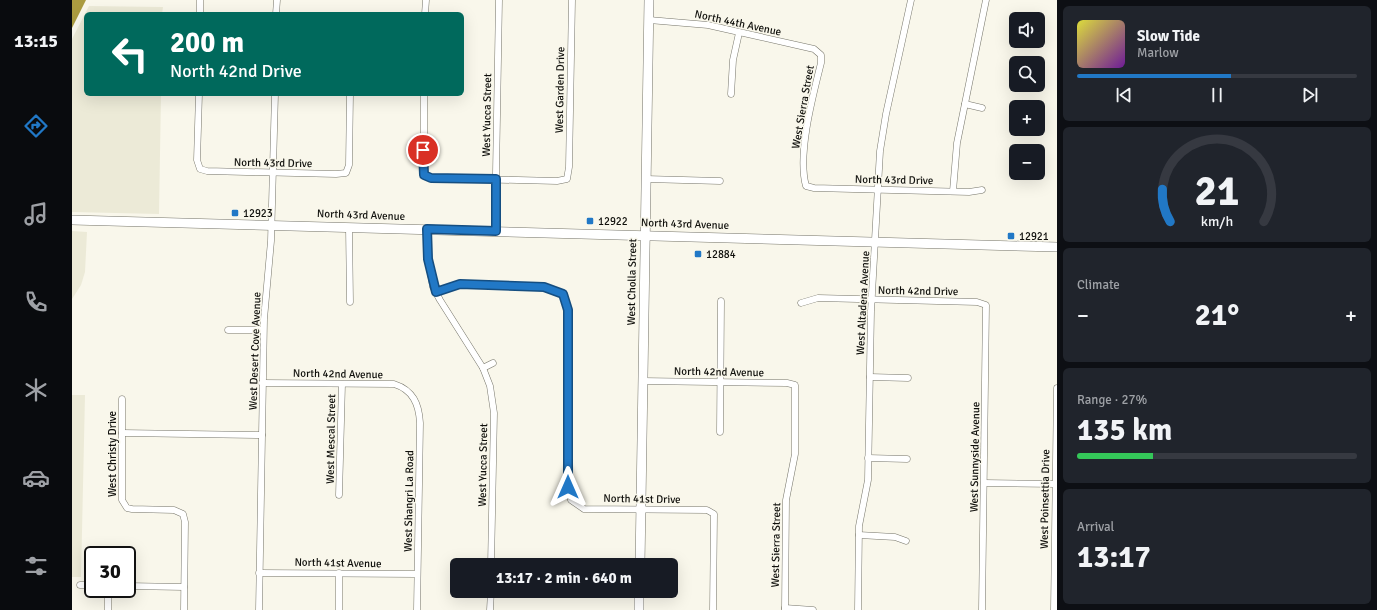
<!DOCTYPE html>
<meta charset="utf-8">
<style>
:root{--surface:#171b24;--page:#20242c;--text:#f1f3f6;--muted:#9ea1a6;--line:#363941;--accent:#2178c6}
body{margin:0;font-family:Signika,sans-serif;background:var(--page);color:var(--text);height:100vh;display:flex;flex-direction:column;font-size:15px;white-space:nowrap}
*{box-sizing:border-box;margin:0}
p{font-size:13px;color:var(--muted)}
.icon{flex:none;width:22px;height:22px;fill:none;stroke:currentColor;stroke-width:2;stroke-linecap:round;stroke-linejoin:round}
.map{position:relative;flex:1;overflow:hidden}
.sheet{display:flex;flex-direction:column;gap:6px;padding:6px;background:#0d0f14;width:320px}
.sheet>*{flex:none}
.banner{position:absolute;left:12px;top:12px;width:380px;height:84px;border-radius:6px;box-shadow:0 4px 16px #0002;background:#00695c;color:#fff;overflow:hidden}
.buttons{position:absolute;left:937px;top:12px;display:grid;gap:8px}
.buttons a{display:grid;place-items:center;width:36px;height:36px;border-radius:6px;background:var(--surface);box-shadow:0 4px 16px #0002;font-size:20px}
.speed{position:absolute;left:12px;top:546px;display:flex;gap:8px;font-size:20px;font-weight:700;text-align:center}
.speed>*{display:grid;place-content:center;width:52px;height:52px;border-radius:50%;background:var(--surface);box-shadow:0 4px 16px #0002;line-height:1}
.speed .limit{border:2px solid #111;border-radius:6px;background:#fff;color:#111}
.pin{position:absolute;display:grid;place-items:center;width:34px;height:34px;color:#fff;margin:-17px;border:2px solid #fff;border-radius:50%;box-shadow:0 1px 4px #0007}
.me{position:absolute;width:44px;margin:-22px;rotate:0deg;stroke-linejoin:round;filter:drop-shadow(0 0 3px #0008)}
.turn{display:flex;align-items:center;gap:14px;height:84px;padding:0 20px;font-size:18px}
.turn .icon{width:52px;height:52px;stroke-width:2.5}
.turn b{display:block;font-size:28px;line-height:34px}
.big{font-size:30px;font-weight:800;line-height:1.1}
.sheet .widget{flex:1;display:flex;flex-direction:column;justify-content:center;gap:6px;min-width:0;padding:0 14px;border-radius:6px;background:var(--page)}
.sheet .dial{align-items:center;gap:0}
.dial svg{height:104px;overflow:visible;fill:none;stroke:var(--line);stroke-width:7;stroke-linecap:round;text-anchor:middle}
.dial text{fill:var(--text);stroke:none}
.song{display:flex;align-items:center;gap:12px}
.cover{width:48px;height:48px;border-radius:6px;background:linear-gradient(135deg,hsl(60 70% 55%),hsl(280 70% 35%))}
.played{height:4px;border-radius:2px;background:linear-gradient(90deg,var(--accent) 55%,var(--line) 55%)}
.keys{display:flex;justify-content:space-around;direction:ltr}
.heat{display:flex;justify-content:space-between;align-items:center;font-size:22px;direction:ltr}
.charge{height:6px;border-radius:3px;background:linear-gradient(90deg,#34c759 27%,var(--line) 0)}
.trip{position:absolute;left:378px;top:558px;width:228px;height:40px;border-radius:6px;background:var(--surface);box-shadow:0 4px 16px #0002;font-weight:800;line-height:40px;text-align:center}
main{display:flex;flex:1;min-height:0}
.dock{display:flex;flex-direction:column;width:72px;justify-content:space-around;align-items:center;background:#090b0e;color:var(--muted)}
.dock .icon{width:28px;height:28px}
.dock .on{color:var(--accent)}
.dock b{font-size:18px;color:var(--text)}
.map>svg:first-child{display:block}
.built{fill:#ecead7}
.water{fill:#aa9b40}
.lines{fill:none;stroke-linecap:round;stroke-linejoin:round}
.street-casing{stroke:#76756a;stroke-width:7}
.secondary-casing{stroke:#76756a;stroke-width:10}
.street{stroke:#fff;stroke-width:6}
.secondary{stroke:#fff;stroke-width:9}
.route-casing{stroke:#154e81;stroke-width:10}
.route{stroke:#2178c6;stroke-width:7}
.poi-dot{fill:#2178c6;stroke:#f9f7eb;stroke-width:1.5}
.labels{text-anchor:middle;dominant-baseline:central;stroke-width:3;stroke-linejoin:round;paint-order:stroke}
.street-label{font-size:11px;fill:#0f0f0b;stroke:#f9f7eb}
.poi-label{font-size:11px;fill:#0f0f0b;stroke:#f9f7eb;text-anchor:start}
</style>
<main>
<nav class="dock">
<b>13:15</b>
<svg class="icon on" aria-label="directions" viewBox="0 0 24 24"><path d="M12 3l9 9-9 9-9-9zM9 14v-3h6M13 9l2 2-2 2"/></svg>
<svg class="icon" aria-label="music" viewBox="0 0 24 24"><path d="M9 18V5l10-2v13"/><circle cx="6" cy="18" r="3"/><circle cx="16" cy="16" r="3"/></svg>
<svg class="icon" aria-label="phone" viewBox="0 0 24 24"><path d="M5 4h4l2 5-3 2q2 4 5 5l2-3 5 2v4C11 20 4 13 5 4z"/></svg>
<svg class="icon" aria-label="climate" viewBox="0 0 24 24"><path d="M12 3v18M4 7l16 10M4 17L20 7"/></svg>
<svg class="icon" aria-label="car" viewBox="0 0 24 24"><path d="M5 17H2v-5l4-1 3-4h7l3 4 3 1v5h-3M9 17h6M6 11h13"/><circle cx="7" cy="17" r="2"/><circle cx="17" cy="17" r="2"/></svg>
<svg class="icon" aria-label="filters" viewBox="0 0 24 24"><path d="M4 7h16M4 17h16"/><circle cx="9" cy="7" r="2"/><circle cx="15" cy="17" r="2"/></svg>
</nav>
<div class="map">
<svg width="985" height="610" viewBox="0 0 985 610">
<rect width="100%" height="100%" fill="#f9f7eb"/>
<g class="built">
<polygon points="17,6 91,7 90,14 14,14 14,94 89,94 87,214 0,212 0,39"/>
<polygon points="0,231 15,232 13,272 9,285 0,299"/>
<polygon points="0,395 13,395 9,577 0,577"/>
</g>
<polygon class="water" points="0,0 14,0 0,28"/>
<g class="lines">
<g class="street-casing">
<g id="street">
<polyline points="128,14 128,0"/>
<polyline points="204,14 205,0"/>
<polyline points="353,14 354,0"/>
<path d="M577 20 636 25 742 49 749 55V63C741 95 725 154 734 186L742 188 897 192 910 190"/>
<polyline points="127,94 125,160 128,169 135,171 264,174 274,173 277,165 278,94"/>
<polyline points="352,94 352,175 359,178 485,181 495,179 497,167 500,0"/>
<polyline points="659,94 661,60 667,33"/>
<polyline points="893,104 910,108"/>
<polyline points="574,179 648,181"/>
<polyline points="881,191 885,143 914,0"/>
<polyline points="277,227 278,302"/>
<polyline points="355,229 356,259 361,287 368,300 411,368 418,386 422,413 419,565"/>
<polyline points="423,231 427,0"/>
<polyline points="364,292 388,284 472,287 491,294 496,310 496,487 499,500 512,509 635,510 642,514 641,610"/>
<polyline points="729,303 746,298 905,302 914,305 910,610"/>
<polyline points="156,330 191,330"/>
<polyline points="411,368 421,363"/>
<polyline points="798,377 836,378"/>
<polyline points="570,381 715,383 723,385 723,454 714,500 713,610"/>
<path d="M190 383 322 384C341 390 347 404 348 423L345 610"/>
<polyline points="50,399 50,500 55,508 60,509 102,510 111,514 113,522 112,610"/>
<polyline points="648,432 649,301"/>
<polyline points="50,433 190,435"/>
<polyline points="796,458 835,459"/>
<polyline points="912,483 983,484"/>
<polyline points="267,495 270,384"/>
<polyline points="787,535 823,537 834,541"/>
<polyline points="187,573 345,574"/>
<polyline points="8,585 21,585"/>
<polyline points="55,586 112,587"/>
<polyline points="713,608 741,610"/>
<polyline points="36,610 36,589"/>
<polyline points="187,610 192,319 199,241 203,94"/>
<polyline points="267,610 267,573"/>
<polyline points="418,610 419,591"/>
<polyline points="786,610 787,526 796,480 799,311 808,151 814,114 839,0"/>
<polyline points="982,610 985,388"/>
</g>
</g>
<g class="secondary-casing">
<g id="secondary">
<polyline points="0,220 985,247"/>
<polyline points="568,565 577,0"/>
<polyline points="567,610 567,591"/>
</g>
</g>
<use href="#street" class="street"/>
<use href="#secondary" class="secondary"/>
</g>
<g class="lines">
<g class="route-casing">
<polyline id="route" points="351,150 352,175 359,178 424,179 424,231 355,229 356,259 364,292 388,284 472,287 491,294 496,310 496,487"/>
</g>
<use href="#route" class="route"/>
</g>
<g class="poi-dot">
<rect x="159" y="209" width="8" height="8" rx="2"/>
<rect x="514" y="217" width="8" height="8" rx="2"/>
<rect x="935" y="232" width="8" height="8" rx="2"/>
<rect x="622" y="250" width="8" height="8" rx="2"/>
</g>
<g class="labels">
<g class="street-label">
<text transform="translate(666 23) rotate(12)">North 44th Avenue</text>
<text transform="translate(488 90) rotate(-89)">West Garden Drive</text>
<text transform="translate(731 107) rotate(-80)">West Sierra Street</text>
<text transform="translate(415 115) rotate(-89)">West Yucca Street</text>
<text transform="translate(201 163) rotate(1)">North 43rd Drive</text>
<text transform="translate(822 180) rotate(1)">North 43rd Drive</text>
<text transform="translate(289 215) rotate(2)">North 43rd Avenue</text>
<text transform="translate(613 224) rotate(2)">North 43rd Avenue</text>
<text transform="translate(560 282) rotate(-89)">West Cholla Street</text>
<text transform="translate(846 291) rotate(1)">North 42nd Drive</text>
<text transform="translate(791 303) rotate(-87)">West Altadena Avenue</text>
<text transform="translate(183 351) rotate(-88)">West Desert Cove Avenue</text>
<text transform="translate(647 372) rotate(1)">North 42nd Avenue</text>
<text transform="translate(266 374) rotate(1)">North 42nd Avenue</text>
<text transform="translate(259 439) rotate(-89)">West Mescal Street</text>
<text transform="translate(40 454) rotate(-90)">West Christy Drive</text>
<text transform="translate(903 457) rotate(-89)">West Sunnyside Avenue</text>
<text transform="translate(411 465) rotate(-89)">West Yucca Street</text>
<text transform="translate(570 499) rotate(1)">North 41st Drive</text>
<text transform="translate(973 499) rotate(-89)">West Poinsettia Drive</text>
<text transform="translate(337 501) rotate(-89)">West Shangri La Road</text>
<text transform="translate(704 545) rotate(-89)">West Sierra Street</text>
<text transform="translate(266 563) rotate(1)">North 41st Avenue</text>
</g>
<g class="poi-label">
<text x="171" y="213">12923</text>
<text x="526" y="221">12922</text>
<text x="947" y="236">12921</text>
<text x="634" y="254">12884</text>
</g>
</g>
</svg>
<div class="buttons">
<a><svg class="icon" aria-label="sound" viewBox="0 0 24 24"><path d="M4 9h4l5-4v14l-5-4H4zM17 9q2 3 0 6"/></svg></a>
<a><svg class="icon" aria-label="search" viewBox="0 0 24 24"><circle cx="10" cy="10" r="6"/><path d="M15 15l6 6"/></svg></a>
<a>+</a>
<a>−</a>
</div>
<div class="speed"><div class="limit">30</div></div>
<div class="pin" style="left:351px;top:150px;background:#d93025"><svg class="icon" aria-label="arrive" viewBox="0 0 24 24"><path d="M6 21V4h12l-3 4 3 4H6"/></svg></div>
<svg class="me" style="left:496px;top:487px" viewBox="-20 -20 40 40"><path d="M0-17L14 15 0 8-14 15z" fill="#2178c6" stroke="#fff" stroke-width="4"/></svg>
<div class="trip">13:17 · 2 min · 640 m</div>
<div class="banner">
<div class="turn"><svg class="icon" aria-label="left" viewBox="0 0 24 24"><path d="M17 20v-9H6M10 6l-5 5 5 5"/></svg><div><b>200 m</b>North 42nd Drive</div></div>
</div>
</div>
<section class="sheet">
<div class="widget">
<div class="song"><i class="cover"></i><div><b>Slow Tide</b><p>Marlow</p></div></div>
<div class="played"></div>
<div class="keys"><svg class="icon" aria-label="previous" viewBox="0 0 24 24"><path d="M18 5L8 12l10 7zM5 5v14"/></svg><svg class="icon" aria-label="pause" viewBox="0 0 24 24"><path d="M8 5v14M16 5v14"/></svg><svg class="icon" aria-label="next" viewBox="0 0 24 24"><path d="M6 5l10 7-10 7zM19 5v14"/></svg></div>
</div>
<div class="widget dial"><svg viewBox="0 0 100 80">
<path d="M14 69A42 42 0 1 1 86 69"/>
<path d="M14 69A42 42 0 0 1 8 44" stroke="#2178c6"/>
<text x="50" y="56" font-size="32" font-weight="700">21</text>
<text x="50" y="72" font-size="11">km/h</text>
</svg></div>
<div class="widget"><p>Climate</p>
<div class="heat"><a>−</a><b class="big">21°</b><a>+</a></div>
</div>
<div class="widget"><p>Range · 27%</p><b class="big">135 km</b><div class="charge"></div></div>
<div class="widget"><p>Arrival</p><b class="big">13:17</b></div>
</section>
</main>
